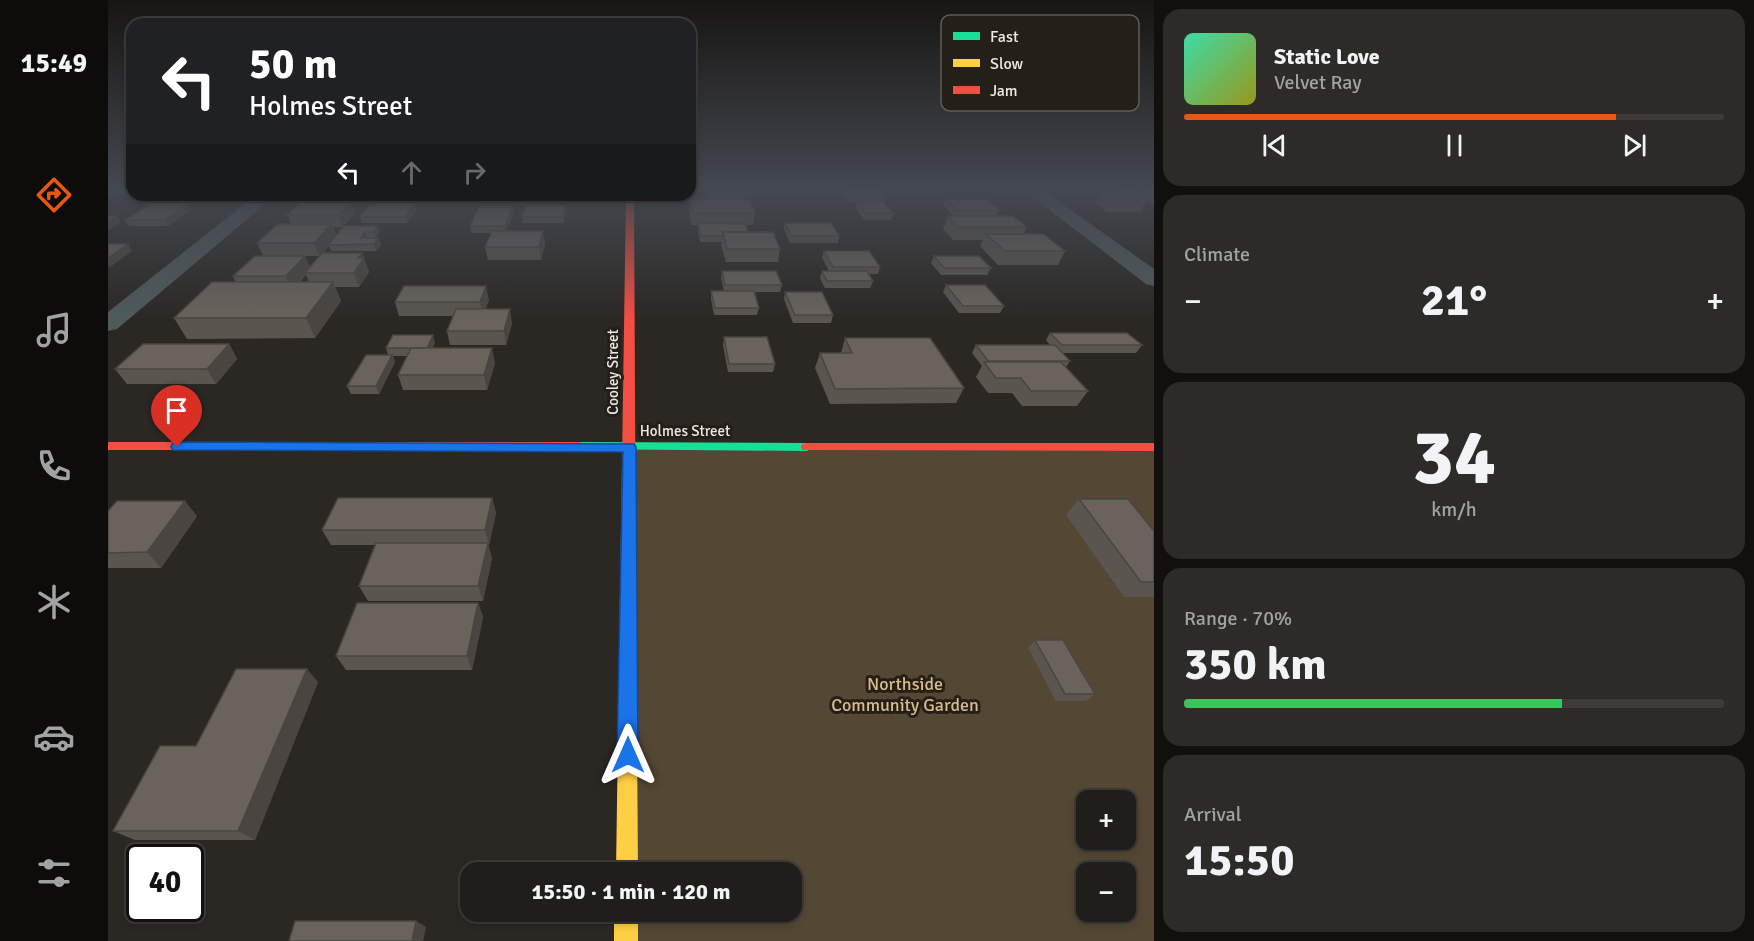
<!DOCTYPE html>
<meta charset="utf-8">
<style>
:root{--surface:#201e1b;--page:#2d2b28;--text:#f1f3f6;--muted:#a2a2a3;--line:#3d3c3a;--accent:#ea580c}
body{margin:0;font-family:Signika,sans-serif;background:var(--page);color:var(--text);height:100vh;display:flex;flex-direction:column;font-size:22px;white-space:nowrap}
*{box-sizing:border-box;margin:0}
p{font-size:20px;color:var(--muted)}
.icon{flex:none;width:33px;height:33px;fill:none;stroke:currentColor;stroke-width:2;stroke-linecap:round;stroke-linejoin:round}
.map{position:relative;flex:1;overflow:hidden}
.details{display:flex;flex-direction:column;gap:9px;padding:9px;background:#12100f;width:600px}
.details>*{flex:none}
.top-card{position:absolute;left:18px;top:18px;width:570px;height:183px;border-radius:18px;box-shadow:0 3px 9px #0003,0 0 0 2px var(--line);background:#202124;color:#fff;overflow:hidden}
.buttons{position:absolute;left:968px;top:790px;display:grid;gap:12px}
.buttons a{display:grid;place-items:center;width:60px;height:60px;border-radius:12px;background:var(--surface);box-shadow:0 3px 9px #0003,0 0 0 2px var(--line);font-size:30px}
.speed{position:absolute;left:18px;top:844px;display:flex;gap:12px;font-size:30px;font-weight:700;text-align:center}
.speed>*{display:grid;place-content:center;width:78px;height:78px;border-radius:50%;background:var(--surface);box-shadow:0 3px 9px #0003,0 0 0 2px var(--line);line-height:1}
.speed .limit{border:3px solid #111;border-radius:9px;background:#fff;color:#111}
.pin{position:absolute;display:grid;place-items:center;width:51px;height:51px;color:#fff;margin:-62px -26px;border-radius:50% 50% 50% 0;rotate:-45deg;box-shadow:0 0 6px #0007}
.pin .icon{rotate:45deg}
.me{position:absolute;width:66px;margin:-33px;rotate:0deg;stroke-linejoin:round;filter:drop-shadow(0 0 4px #0008)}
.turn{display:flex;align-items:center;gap:21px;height:126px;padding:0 24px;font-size:27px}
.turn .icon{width:78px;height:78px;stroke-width:2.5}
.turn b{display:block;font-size:42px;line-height:51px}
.lanes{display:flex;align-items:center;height:57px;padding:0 24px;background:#0003;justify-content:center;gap:30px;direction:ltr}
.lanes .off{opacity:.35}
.big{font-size:45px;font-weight:700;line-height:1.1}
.details .widget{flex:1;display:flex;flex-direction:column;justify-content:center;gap:9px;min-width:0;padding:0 21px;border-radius:18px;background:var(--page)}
.details .dial{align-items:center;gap:0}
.dial b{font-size:78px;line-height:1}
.song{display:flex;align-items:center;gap:18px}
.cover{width:72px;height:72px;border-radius:9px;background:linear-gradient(135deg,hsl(160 70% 55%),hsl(60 70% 35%))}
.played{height:6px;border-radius:3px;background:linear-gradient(90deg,var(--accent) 80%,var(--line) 80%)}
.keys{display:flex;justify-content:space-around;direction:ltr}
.heat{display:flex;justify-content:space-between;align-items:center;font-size:33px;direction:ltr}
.charge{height:9px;border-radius:4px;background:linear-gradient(90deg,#34c759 70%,var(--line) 0)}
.trip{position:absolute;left:352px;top:862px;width:342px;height:60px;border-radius:18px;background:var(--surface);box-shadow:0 3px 9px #0003,0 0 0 2px var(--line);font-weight:700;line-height:60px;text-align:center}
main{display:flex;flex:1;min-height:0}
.tabs{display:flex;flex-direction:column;width:108px;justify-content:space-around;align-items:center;background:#0d0c0b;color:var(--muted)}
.tabs .icon{width:42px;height:42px}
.tabs .selected{color:var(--accent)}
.tabs b{font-size:27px;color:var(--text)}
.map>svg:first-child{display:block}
.green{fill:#544734;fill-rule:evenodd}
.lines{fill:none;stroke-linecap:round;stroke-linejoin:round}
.street{fill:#4f5a5c;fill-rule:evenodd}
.fast{fill:#16e098;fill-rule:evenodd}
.slow{fill:#ffcf43;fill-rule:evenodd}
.jam{fill:#f24e42;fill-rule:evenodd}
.wall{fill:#5a554f;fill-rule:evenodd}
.shaded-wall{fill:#4a4540}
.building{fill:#69635c;stroke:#4a4540;stroke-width:1.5}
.route{fill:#1a73e8;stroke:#114b97;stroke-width:1.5}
.labels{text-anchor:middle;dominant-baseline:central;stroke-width:6;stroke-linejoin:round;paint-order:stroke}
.street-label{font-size:15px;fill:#ece8e3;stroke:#241f18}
.near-park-label{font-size:18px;fill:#dcbb89;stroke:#241f18}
.key{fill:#241f18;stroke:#605b55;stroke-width:1.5}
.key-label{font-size:16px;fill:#ece8e3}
</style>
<main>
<nav class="tabs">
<b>15:49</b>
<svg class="icon selected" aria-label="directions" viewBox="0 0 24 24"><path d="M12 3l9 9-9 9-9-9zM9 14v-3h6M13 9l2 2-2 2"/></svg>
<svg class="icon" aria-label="music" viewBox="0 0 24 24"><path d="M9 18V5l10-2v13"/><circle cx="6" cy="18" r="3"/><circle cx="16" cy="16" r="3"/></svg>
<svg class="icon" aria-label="phone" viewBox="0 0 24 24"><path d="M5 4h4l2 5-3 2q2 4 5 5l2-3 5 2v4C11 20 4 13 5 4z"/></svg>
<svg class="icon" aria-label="climate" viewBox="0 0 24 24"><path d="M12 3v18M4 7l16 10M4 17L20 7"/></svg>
<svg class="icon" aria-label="car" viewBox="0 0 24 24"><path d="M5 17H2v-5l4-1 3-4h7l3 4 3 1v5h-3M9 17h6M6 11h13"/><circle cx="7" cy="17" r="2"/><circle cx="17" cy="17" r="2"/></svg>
<svg class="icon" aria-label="filters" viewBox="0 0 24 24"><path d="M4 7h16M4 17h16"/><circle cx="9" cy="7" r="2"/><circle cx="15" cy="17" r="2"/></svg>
</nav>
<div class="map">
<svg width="1046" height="941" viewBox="0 0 1046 941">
<rect width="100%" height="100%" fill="#2b2824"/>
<path class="green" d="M522 447H1046V941H518V912H684V873H519ZM978 801H1017V840H978ZM978 873H1017V912H978Z"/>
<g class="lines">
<g class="street">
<rect x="0" y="188" width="24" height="6"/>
<polygon points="913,188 932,188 1046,269 1046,286 1038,284"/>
<polygon points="148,195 168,195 9,329 0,331 0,312"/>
</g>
<polygon class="fast" points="472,442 699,443 705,447 699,451 467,449 466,446 467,443"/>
<g class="slow">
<polygon points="520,587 526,589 528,594 530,873 508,873 512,594 514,589"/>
<rect x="506" y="912" width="24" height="29"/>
</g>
<g class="jam">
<polygon points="518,195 526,195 528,594 526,599 520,601 514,599 512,594"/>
<polygon points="0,442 472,442 478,446 472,450 0,450"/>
<polygon points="699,443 1046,443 1046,451 694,450 693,447 694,444"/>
</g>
</g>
<g class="wall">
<polygon points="597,188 647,188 646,196 639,196 638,199 647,213 645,225 638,225 640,232 672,249 670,262 618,262 613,245 614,242 592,242 590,229 590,225 584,225 581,211 582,199 599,199"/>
<polygon points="734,188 771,188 778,196 776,202 785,213 783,220 756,220 747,207 748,202 741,202 733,192"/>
<polygon points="978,188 1046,188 1046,205 1038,201 1032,212 999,212 987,203 991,196"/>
<polygon points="837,199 892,210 889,216 919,227 916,234 957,251 950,265 890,265 872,246 875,240 845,240 835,229 840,216 846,216 835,205"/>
<polygon points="307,202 309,209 299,223 254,223 252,217"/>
<polygon points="80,203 83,210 60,226 21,226 17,220"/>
<polygon points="458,212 455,223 415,223 414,217"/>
<path d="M247 213 236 226H270L272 232 268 238H271L273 245 268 251H223L221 246 215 253H254L261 272 251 287H227L233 301 207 338 79 339 66 318 128 282 125 276 155 256 149 243 183 224 179 215ZM225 227H235L228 235ZM197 256H211L202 267ZM198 275 201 282H192Z"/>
<polygon points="405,214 398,231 435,231 437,244 433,260 380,260 377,247 383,233 363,233 362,226"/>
<polygon points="677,223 731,236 730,243 682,243 676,229"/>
<polygon points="716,251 772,267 770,274 760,274 765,281 762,288 717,288 712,278 714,271 721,271 714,258"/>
<polygon points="826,256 883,268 879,275 833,275 823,263"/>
<polygon points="614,271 674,285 672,292 646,292 651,308 649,315 606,315 603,299 603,291 616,291 613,278"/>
<polygon points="838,285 896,306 892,313 851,313 835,292"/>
<polygon points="677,292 725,315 723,323 685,323 676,299"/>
<polygon points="381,300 377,309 404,323 398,345 342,345 339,331 345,316 291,316 287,302"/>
<polygon points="942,333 1034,345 1028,353 954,353 962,361 958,367 980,391 969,406 914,406 904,393 880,393 868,377 874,366 864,353 868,345 942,345 938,340"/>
<polygon points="616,337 667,364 665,372 620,372 615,345"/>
<polygon points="737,338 856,388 848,403 722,404 707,368 712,353 733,353"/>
<polygon points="327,342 325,348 387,363 379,390 295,390 290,375 299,356 285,356 287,362 271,394 243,394 239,386 280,355 278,348"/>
<polygon points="121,344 129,359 108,384 19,384 7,369"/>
<polygon points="384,498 388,513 381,545 380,545 384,558 375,601 260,601 251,586 268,545 223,545 214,530"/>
<polygon points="971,499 1046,531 1046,597 1016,597 958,515"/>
<polygon points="0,511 89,516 53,568 0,568"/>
<polygon points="370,603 375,617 364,670 238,670 228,656"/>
<polygon points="927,640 987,694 978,701 948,701 920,648"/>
<polygon points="210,682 147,840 27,840 5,831 88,746"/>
</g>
<g class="shaded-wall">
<polygon points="243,201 247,213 235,227 230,215"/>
<polygon points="307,202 309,209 299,223 297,217"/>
<polygon points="80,203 83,210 60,226 56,220"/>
<polygon points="457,206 458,212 455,223 455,217"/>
<polygon points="404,207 405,214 398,233 397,226"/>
<polygon points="9,216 13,222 0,231 0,222"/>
<polygon points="224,224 229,236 220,245 221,246 211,256 206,243"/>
<polygon points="270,226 272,232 268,238 266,232"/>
<polygon points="435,231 437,244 433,260 431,247"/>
<polygon points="257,232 259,238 253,238"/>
<polygon points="271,238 273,245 268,251 266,244"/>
<polygon points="20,244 24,251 2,267 0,265 0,258"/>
<polygon points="254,253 261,272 251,287 246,273 250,258"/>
<polygon points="197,256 203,269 197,273 198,275 184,290 178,276"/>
<polygon points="225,282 233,301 207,338 198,318"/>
<polygon points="378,286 381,300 375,316 372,302"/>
<polygon points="402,309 404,323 398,345 396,331"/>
<polygon points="325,335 327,342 322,356 319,348"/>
<polygon points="121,344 129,359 108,384 99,369"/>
<polygon points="384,348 387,363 379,390 376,375"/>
<polygon points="284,355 287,362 271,394 268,386"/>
<polygon points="384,498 388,513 381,545 377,530"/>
<polygon points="77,501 89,516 53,568 39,552"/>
<polygon points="380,543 384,558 375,601 370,586"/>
<polygon points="370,603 375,617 364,670 359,656"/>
<polygon points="199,669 210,682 147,840 130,831"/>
<polygon points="308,921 318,927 315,941 304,941"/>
</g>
<g class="building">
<polygon points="600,188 639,188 640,190 601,189"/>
<polygon points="736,188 771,188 778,196 742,196"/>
<polygon points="1003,188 1019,188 1039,200 1006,200 994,191 1008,191"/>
<polygon points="1031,188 1046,188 1046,197"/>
<polygon points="582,199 642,199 647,213 585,213"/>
<polygon points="837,199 878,199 892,210 849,210"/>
<polygon points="195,201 243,201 230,215 179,215"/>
<polygon points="749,201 775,201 785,213 758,213"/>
<polygon points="307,202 297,217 252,217 261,206 267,206 270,203"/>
<polygon points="43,203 80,203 56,220 17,220"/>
<polygon points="418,206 457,206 455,217 414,217"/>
<polygon points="371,207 404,207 397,226 362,226"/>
<polygon points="0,216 9,216 0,222"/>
<polygon points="840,216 905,216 919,227 850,227"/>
<polygon points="590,223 637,223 640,232 615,232 614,236 593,236"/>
<polygon points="677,223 723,223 731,236 683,236"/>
<polygon points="170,224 224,224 206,243 149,243"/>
<polygon points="236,226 270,226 266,232 257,232 253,238 271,238 266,244 220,245"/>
<polygon points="384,231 435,231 431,247 377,247"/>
<polygon points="615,232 665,232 672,249 619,249"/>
<polygon points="878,234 935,234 957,251 897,251"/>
<polygon points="0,244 20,244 0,258"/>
<polygon points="716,251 761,251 772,267 725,267"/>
<polygon points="214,253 254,253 250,258 256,258 246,273 197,273"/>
<polygon points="147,256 197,256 178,276 125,276"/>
<polygon points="826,256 871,256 883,268 836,268"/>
<polygon points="614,271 668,271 674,285 617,285"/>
<polygon points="714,271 759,271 765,281 719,281"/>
<polygon points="104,282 225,282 198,318 66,318"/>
<polygon points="838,285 877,285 896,306 855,306"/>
<polygon points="296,286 378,286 372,302 287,302"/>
<polygon points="603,291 646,291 651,308 607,308"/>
<polygon points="677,292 714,292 725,315 687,315"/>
<polygon points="348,309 402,309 396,331 339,331"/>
<polygon points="942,333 1019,333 1034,345 954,345"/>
<polygon points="285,335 325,335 319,348 278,348"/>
<polygon points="616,337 659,337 667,364 621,364"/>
<polygon points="737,338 822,338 856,388 727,389 712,353 744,353"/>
<polygon points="35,344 121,344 99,369 7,369"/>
<polygon points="868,345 947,345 962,361 880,361"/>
<polygon points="303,348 384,348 376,375 290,375"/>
<polygon points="258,355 284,355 268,386 239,386"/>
<polygon points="876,362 953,362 980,391 923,391 913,378 888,378"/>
<polygon points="230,498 384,498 377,530 214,530"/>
<polygon points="971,499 1020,499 1046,531 1046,582 1033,582"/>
<polygon points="9,501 77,501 39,552 0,553 0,511"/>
<polygon points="268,543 380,543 370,586 251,586"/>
<polygon points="249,603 370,603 359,656 228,656"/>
<polygon points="927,640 955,640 987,694 957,694"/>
<polygon points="128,669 199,669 130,831 5,831 52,746 88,746"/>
<polygon points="187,921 308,921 304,941 181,941"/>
</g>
<linearGradient id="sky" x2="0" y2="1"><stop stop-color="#181614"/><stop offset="0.59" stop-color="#444850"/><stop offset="1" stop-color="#444850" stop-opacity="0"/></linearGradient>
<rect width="1046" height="320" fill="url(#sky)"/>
<polygon class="route" points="69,442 526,444 528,447 530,755 527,762 520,765 512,762 509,755 515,452 65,450 63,447 65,443"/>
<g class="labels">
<g class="street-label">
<text transform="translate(505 372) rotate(-90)">Cooley Street</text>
<text x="577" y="431">Holmes Street</text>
</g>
<g class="near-park-label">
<text x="797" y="684">Northside<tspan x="797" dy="21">Community Garden</tspan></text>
</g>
</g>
<rect x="833" y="15" width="198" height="96" rx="9" class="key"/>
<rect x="845" y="32" width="27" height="8" fill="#16e098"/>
<rect x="845" y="59" width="27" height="8" fill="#ffcf43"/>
<rect x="845" y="86" width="27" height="8" fill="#f24e42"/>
<g class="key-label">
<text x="882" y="42">Fast</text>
<text x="882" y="69">Slow</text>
<text x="882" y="96">Jam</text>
</g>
</svg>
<div class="buttons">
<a>+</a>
<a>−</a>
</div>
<div class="speed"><div class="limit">40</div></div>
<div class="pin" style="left:69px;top:447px;background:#d93025"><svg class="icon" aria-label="arrive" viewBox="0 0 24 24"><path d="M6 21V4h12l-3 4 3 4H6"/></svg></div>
<svg class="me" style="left:520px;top:755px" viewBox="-20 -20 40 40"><path d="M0-17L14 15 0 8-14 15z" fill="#1a73e8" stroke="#fff" stroke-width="4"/></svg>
<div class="trip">15:50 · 1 min · 120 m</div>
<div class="top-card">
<div class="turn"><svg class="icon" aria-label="left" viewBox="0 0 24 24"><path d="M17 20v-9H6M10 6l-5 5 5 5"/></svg><div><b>50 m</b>Holmes Street</div></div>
<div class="lanes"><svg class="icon" aria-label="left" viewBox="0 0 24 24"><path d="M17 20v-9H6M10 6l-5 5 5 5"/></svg><svg class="icon off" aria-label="ahead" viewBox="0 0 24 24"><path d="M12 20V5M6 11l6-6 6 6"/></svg><svg class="icon off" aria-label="right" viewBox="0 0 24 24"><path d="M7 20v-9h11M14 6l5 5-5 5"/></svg></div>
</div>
</div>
<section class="details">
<div class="widget">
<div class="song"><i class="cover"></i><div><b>Static Love</b><p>Velvet Ray</p></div></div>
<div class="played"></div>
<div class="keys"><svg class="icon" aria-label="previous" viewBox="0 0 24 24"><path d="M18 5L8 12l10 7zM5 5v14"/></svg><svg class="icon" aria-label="pause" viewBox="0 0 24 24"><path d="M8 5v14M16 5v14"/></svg><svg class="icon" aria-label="next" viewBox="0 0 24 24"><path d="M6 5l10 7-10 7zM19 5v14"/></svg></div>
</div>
<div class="widget"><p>Climate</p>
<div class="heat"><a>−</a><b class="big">21°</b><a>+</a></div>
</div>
<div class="widget dial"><b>34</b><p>km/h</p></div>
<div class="widget"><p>Range · 70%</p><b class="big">350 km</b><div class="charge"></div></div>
<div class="widget"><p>Arrival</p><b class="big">15:50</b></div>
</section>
</main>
